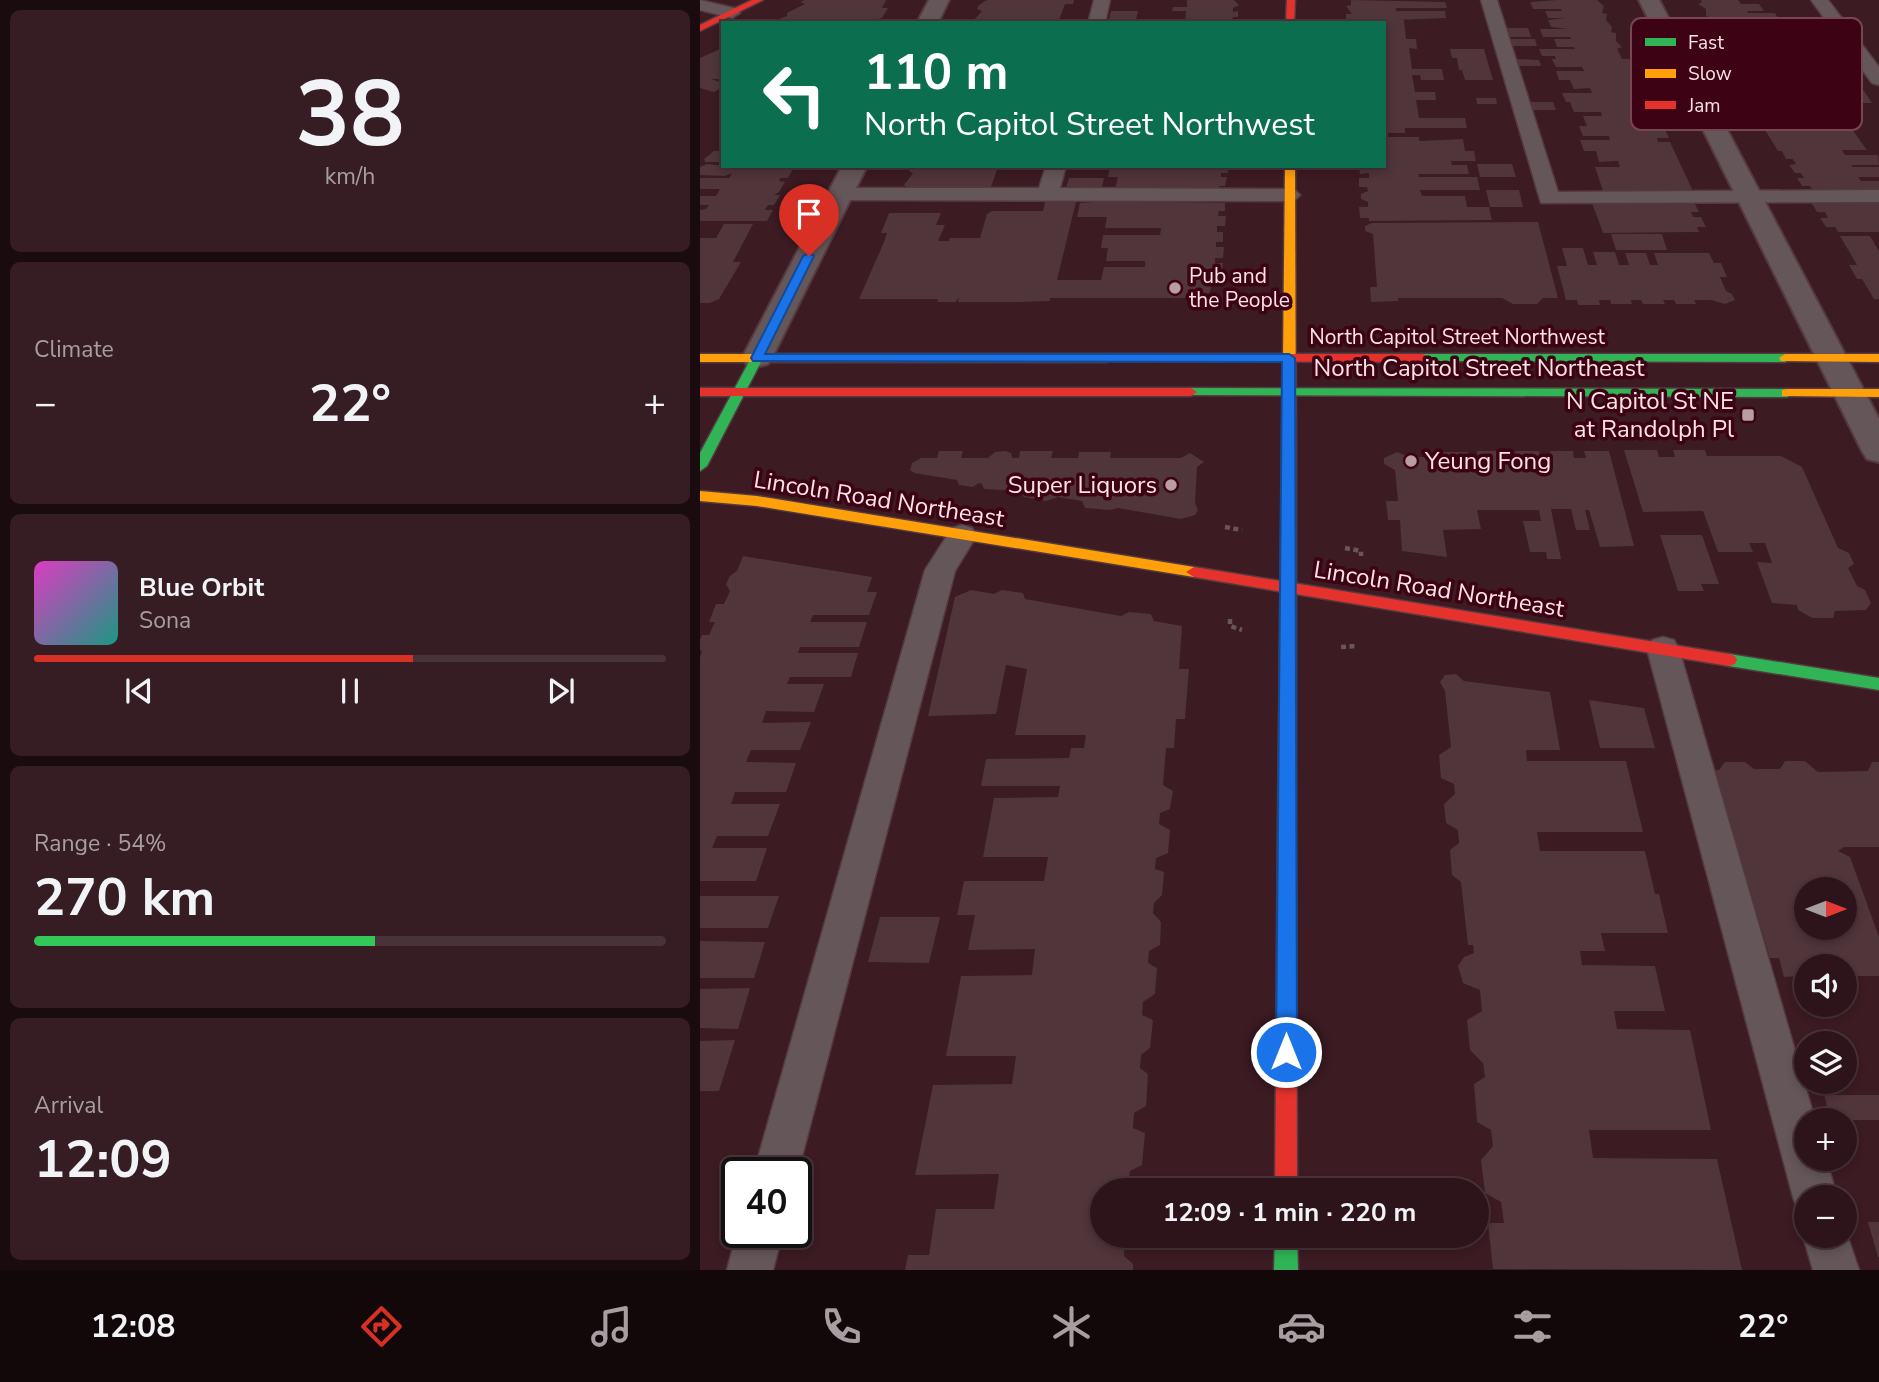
<!DOCTYPE html>
<meta charset="utf-8">
<style>
:root{--surface:#2d141a;--page:#351d23;--text:#f1f3f6;--muted:#a79ea2;--line:#483339;--accent:#d93025}
body{margin:0;font-family:"Nunito Sans",sans-serif;background:var(--page);color:var(--text);height:100vh;display:flex;flex-direction:column;font-size:26px;white-space:nowrap}
*{box-sizing:border-box;margin:0}
p{font-size:23px;color:var(--muted)}
.icon{flex:none;width:38px;height:38px;fill:none;stroke:currentColor;stroke-width:2;stroke-linecap:round;stroke-linejoin:round}
.map{position:relative;flex:1;overflow:hidden}
.details{display:flex;flex-direction:column;gap:10px;padding:10px;background:#190b0e;width:700px}
.details>*{flex:none}
.hud{position:absolute;left:21px;top:21px;width:665px;height:147px;border-radius:0px;box-shadow:0 4px 10px #0003,0 0 0 2px var(--line);background:#0b6e4f;color:#fff;overflow:hidden}
.needle{width:46px;rotate:90deg}
.fabs{position:absolute;left:1094px;top:877px;display:grid;gap:14px}
.fabs a{display:grid;place-items:center;width:63px;height:63px;border-radius:50%;background:var(--surface);box-shadow:0 4px 10px #0003,0 0 0 2px var(--line);font-size:35px}
.speed{position:absolute;left:21px;top:1157px;display:flex;gap:14px;font-size:35px;font-weight:700;text-align:center}
.speed>*{display:grid;place-content:center;width:91px;height:91px;border-radius:50%;background:var(--surface);box-shadow:0 4px 10px #0003,0 0 0 2px var(--line);line-height:1}
.speed .limit{border:4px solid #111;border-radius:10px;background:#fff;color:#111}
.pin{position:absolute;display:grid;place-items:center;width:60px;height:60px;color:#fff;margin:-72px -30px;border-radius:50% 50% 50% 0;rotate:-45deg;box-shadow:0 0 7px #0007}
.pin .icon{rotate:45deg}
.me{position:absolute;width:77px;margin:-38px;rotate:0deg;stroke-linejoin:round;filter:drop-shadow(0 0 5px #0008)}
.turn{display:flex;align-items:center;gap:24px;height:147px;padding:0 28px;font-size:32px}
.turn .icon{width:91px;height:91px;stroke-width:2.5}
.turn b{display:block;font-size:49px;line-height:60px}
.big{font-size:52px;font-weight:700;line-height:1.1}
.details .tile{flex:1;display:flex;flex-direction:column;justify-content:center;gap:10px;min-width:0;padding:0 24px;border-radius:10px;background:var(--page)}
.details .dial{align-items:center;gap:0}
.dial b{font-size:91px;line-height:1}
.song{display:flex;align-items:center;gap:21px}
.cover{width:84px;height:84px;border-radius:10px;background:linear-gradient(135deg,hsl(310 70% 55%),hsl(170 70% 35%))}
.played{height:7px;border-radius:4px;background:linear-gradient(90deg,var(--accent) 60%,var(--line) 60%)}
.keys{display:flex;justify-content:space-around;direction:ltr}
.heat{display:flex;justify-content:space-between;align-items:center;font-size:38px;direction:ltr}
.charge{height:10px;border-radius:5px;background:linear-gradient(90deg,#34c759 54%,var(--line) 0)}
.trip{position:absolute;left:390px;top:1178px;width:399px;height:70px;border-radius:35px;background:var(--surface);box-shadow:0 4px 10px #0003,0 0 0 2px var(--line);font-weight:700;line-height:70px;text-align:center}
.tab-bar{display:flex;height:112px;justify-content:space-around;align-items:center;background:#12080a;color:var(--muted)}
.tab-bar .icon{width:49px;height:49px}
.tab-bar .active{color:var(--accent)}
.tab-bar b{font-size:32px;color:var(--text)}
main{display:flex;flex:1;min-height:0}
.map>svg:first-child{display:block}
.building{fill:#50353b;fill-rule:evenodd}
.lines{fill:none;stroke-linecap:round;stroke-linejoin:round}
.lane-casing{stroke:#543a40;stroke-width:3}
.street-casing{stroke:#543a40;stroke-width:4}
.fast-casing{stroke:#543a40;stroke-width:3}
.slow-casing{stroke:#543a40;stroke-width:3}
.jam-casing{stroke:#543a40;stroke-width:3}
.path{stroke:#69565a;stroke-width:4.5;stroke-dasharray:5 3.5;stroke-linecap:butt}
.lane{fill:#655759;fill-rule:evenodd}
.street{fill:#655759;fill-rule:evenodd}
.fast{fill:#30b455;fill-rule:evenodd}
.slow{fill:#ff9f0a;fill-rule:evenodd}
.jam{fill:#e5322d;fill-rule:evenodd}
.route{fill:#1a73e8;stroke:#114b97;stroke-width:2}
.poi-dot{fill:#b89da1;stroke:#3d0214;stroke-width:2.5}
.labels{text-anchor:middle;dominant-baseline:central;stroke-width:7;stroke-linejoin:round;paint-order:stroke}
.far-poi-label{font-size:21px;fill:#fbe3e5;stroke:#3d0214;text-anchor:start}
.far-street-label{font-size:21px;fill:#fbe3e5;stroke:#3d0214}
.street-label{font-size:24px;fill:#fbe3e5;stroke:#3d0214}
.poi-label{font-size:24px;fill:#fbe3e5;stroke:#3d0214;text-anchor:end}
.key{fill:#3d0214;stroke:#764653;stroke-width:2}
.key-label{font-size:19px;fill:#fbe3e5}
</style>
<main>
<section class="details">
<div class="tile dial"><b>38</b><p>km/h</p></div>
<div class="tile"><p>Climate</p>
<div class="heat"><a>−</a><b class="big">22°</b><a>+</a></div>
</div>
<div class="tile">
<div class="song"><i class="cover"></i><div><b>Blue Orbit</b><p>Sona</p></div></div>
<div class="played"></div>
<div class="keys"><svg class="icon" aria-label="previous" viewBox="0 0 24 24"><path d="M18 5L8 12l10 7zM5 5v14"/></svg><svg class="icon" aria-label="pause" viewBox="0 0 24 24"><path d="M8 5v14M16 5v14"/></svg><svg class="icon" aria-label="next" viewBox="0 0 24 24"><path d="M6 5l10 7-10 7zM19 5v14"/></svg></div>
</div>
<div class="tile"><p>Range · 54%</p><b class="big">270 km</b><div class="charge"></div></div>
<div class="tile"><p>Arrival</p><b class="big">12:09</b></div>
</section>
<div class="map">
<svg width="1179" height="1270" viewBox="0 0 1179 1270">
<rect width="100%" height="100%" fill="#3c1b23"/>
<g class="building">
<polygon points="105,0 186,0 182,8 188,8 182,18 175,20 68,23 87,16 87,13 105,4 100,2"/>
<polygon points="287,0 374,0 373,4 365,4 358,23 273,21 282,11 277,9 279,5"/>
<polygon points="487,0 534,0 539,5 533,8 533,12 538,11 538,17 533,17 532,20 538,23 485,23 486,11 472,11 473,7 487,7"/>
<polygon points="651,0 745,2 747,8 696,8 696,11 745,11 746,18 698,20 704,20 706,39 716,39 717,49 709,48 712,69 742,69 744,80 721,80 720,75 712,75 715,92 735,92 736,100 716,100 719,118 765,118 767,128 705,128 705,133 684,133 684,23 653,23 653,20 646,19 646,14 652,14 646,6 651,5"/>
<polygon points="857,0 897,0 904,6 902,13 907,14 906,20 912,27 911,32 916,33 916,41 922,47 917,49 922,59 933,59 948,91 936,91 938,94 948,94 969,138 957,138 958,142 970,142 993,191 903,191 895,167 920,167 918,161 899,162 896,151 884,151 880,140 910,140 909,136 883,136 879,126 887,126 883,116 902,116 901,112 874,112 870,102 866,102 862,93 892,93 890,88 874,89 870,80 859,80 856,71 884,71 882,67 856,67 852,59 856,59 855,56 842,56 839,49 875,49 874,47 857,47 854,39 871,39 870,37 843,37 840,29 868,29 851,27 848,20 865,18 848,18 845,11 862,11 861,9 833,9 830,2"/>
<polygon points="1001,0 1038,0 1041,4 1059,4 1064,11 1047,11 1048,13 1075,13 1079,20 1053,20 1078,22 1083,30 1058,30 1084,32 1089,39 1064,39 1065,41 1083,41 1089,49 1074,51 1090,51 1096,59 1080,61 1105,61 1110,70 1085,70 1104,72 1110,80 1093,82 1121,82 1127,91 1164,91 1172,103 1135,103 1149,124 1120,124 1122,127 1151,128 1167,150 1142,150 1145,155 1178,155 1179,165 1151,165 1153,167 1179,167 1179,177 1158,177 1161,181 1179,181 1179,192 1113,191 1110,186 1102,186 1097,178 1104,178 1101,173 1095,173 1089,165 1096,164 1093,159 1086,159 1082,151 1078,151 1065,130 1077,130 1075,126 1064,126 1053,106 1063,106 1061,103 1050,103 1039,84 1050,84 1038,72 1040,67 1033,65 1030,60 1034,59 1029,56 1027,46 1022,45 1020,41 1023,39 1017,35 1016,27 1009,22 1012,20 1011,18 1006,16 1006,9 998,4 1002,2"/>
<polygon points="411,11 438,11 436,20 440,20 439,23 408,23"/>
<polygon points="806,28 828,28 831,37 809,37"/>
<polygon points="809,39 835,39 837,46 811,46"/>
<polygon points="23,43 23,79 11,79 23,83 23,87 14,92 0,88 0,58 20,49"/>
<polygon points="750,49 784,49 793,80 765,80 762,70 759,70 757,58 752,58"/>
<polygon points="816,59 839,60 841,66 818,66"/>
<polygon points="776,98 796,98 797,104 777,104"/>
<polygon points="828,102 853,102 856,110 831,110"/>
<polygon points="684,137 719,137 719,141 763,139 765,151 774,151 776,161 751,161 752,165 767,165 769,174 718,174 719,177 777,177 780,190 720,190 722,196 765,196 767,207 789,207 792,220 669,221 669,218 660,218 659,207 668,207 668,202 661,199 661,194 668,191 667,187 659,187 659,178 669,178 669,173 660,174 659,166 684,166"/>
<polygon points="14,151 23,151 23,162 5,162 4,159"/>
<polygon points="7,164 23,166 94,167 88,178 80,178 79,181 85,182 79,192 74,195 80,195 74,205 68,205 65,210 73,210 67,221 0,221 0,210 6,209 9,205 0,205 0,196 16,196 20,189 0,189 0,178 29,178 32,173 25,176 0,175 0,167"/>
<polygon points="777,164 812,164 816,177 780,177"/>
<polygon points="212,166 271,167 298,167 289,192 208,188 204,185 213,173 209,171"/>
<polygon points="528,166 528,173 521,173 521,177 527,177 525,186 519,186 519,192 415,189 418,177 408,177 410,167"/>
<polygon points="369,178 404,178 401,191 365,191"/>
<polygon points="786,190 819,190 823,207 790,207"/>
<polygon points="410,201 525,203 525,211 519,211 518,216 526,216 525,226 517,226 517,232 523,232 523,242 516,242 516,247 524,247 523,258 515,258 515,263 523,263 522,275 514,275 510,292 500,298 350,298 350,301 318,302 258,302 259,298 255,302 237,302 238,299 159,299 184,242 187,233 181,233 189,213 241,213 236,225 245,225 238,241 249,241 250,238 280,238 287,214 292,211 343,211 345,202 376,202 357,280 401,280 404,267 445,267 445,261 406,261 408,248 401,248 403,235 460,235 461,228 405,228 407,217 377,217 380,203"/>
<polygon points="994,202 999,212 991,212 993,217 1001,217 1006,227 997,227 999,232 903,233 892,203"/>
<polygon points="1111,202 1179,202 1179,232 1138,232 1135,227 1126,227 1120,218 1128,218 1125,212 1117,212"/>
<polygon points="838,222 858,298 843,298 837,304 813,304 802,298 698,298 698,301 671,302 670,287 677,287 673,234 665,231 665,226 672,223"/>
<polygon points="24,224 53,224 33,262 41,262 19,299 10,303 0,303 0,238 16,238"/>
<polygon points="911,234 962,234 967,250 916,250"/>
<polygon points="1140,236 1170,236 1179,251 1179,299 1174,299 1162,279 1157,279 1149,265 1157,265"/>
<polygon points="862,248 883,248 888,265 897,265 893,252 915,252 919,265 929,265 925,253 946,253 950,265 958,265 954,253 1009,253 1014,263 1021,263 1027,277 1020,277 1026,291 1032,294 1035,300 1025,304 1011,300 994,300 996,304 976,304 974,300 963,300 965,304 943,304 941,300 931,300 932,304 911,304 910,300 899,300 900,305 878,305 877,300 866,300 857,266 867,266"/>
<polygon points="924,450 957,450 959,457 975,457 973,450 1005,450 1007,456 1081,456 1102,467 1138,548 1149,553 1154,564 1148,568 1157,586 1165,590 1171,603 1166,610 1135,611 1133,618 1112,618 1098,610 1097,605 1072,603 1057,562 1072,563 1065,543 1049,543 1053,552 1018,552 1003,511 943,512"/>
<polygon points="239,451 263,451 261,458 288,458 295,452 305,451 311,453 312,458 319,458 320,451 353,451 351,458 378,458 379,452 411,452 410,458 481,458 490,453 504,462 497,467 495,503 498,510 495,515 481,519 418,508 410,510 385,508 382,501 358,497 346,501 324,497 321,491 284,489 282,484 279,483 273,487 259,485 257,480 214,473 210,470 212,463 221,458 237,458"/>
<polygon points="777,451 805,451 806,456 816,456 815,451 839,451 840,457 852,457 850,451 873,451 874,458 886,458 884,451 909,451 934,546 900,547 889,510 885,510 890,530 876,530 871,509 851,509 861,559 847,559 846,552 830,552 823,521 841,521 839,510 777,510 781,529 743,530 747,557 702,551 700,520 688,520 686,501 698,501 695,470 684,464 684,458 697,452 709,457 743,457 742,452 768,452 768,456 778,456"/>
<polygon points="960,535 1002,535 1019,584 1001,584 1004,591 978,591"/>
<polygon points="43,556 172,577 167,592 177,592 169,615 113,615 110,622 167,622 159,647 100,647 98,653 158,653 151,677 90,677 87,684 124,684 114,712 66,711 62,723 111,722 100,750 51,750 46,762 96,763 86,792 35,792 31,804 80,804 68,836 17,836 12,848 67,848 56,881 0,881 0,658 2,651 0,650 0,640 2,635 9,635 15,622 9,622 16,604 24,604 30,591 26,584 30,576 37,571"/>
<polygon points="271,590 294,594 302,590 323,593 325,599 421,616 429,612 451,614 454,621 482,626 479,669 489,669 485,719 476,719 474,748 466,748 463,785 473,791 470,809 460,813 459,824 470,830 468,853 456,858 455,869 464,872 462,895 454,903 453,913 461,922 460,945 449,951 448,963 457,968 455,994 443,1002 442,1015 453,1020 450,1048 441,1055 440,1068 448,1074 446,1106 434,1113 433,1128 445,1133 442,1165 430,1171 428,1187 432,1190 402,1190 402,1236 425,1236 424,1256 433,1264 433,1270 205,1270 208,1255 229,1255 236,1209 294,1209 299,1174 215,1175 233,1085 312,1084 316,1056 246,1056 261,976 332,975 335,949 268,950 275,915 257,915 264,881 344,881 348,857 283,857 294,798 358,797 360,786 281,786 286,759 369,758 371,748 384,748 386,735 315,735 327,669 306,665 296,714 228,716 255,597"/>
<polygon points="756,674 764,681 850,692 860,750 826,750 827,761 926,761 943,832 837,832 840,851 945,851 955,894 959,894 968,933 901,933 905,951 880,951 882,965 955,966 965,1011 914,1011 917,1029 990,1030 1011,1130 889,1130 893,1158 1017,1159 1042,1270 793,1269 788,1223 804,1223 801,1202 785,1193 781,1160 793,1146 791,1130 777,1122 774,1084 785,1077 783,1063 770,1050 767,1020 782,1011 780,990 763,983 758,966 764,957 774,953 773,945 768,945 761,882 752,875 750,850 759,843 758,830 746,823 744,804 755,794 754,784 741,778 739,755 751,747 745,691 740,682 745,675"/>
<polygon points="889,700 944,708 955,748 900,748"/>
<path d="M1085 761H1105L1118 772 1168 771 1172 762H1179V847H1144L1138 851 1150 857 1179 937V976H1144V966H1106V976L1084 977 1079 958H1070L1014 770H1019L1025 762H1045L1054 769H1080ZM1106 889H1144V928H1106Z"/>
<polygon points="0,896 79,896 68,928 0,928"/>
<polygon points="180,917 240,917 229,963 168,962"/>
<polygon points="0,941 65,942 54,978 0,978"/>
<polygon points="50,988 38,1029 0,1028 0,989"/>
<polygon points="35,1040 19,1091 0,1091 0,1041"/>
<polygon points="1124,1095 1179,1095 1179,1120 1131,1120"/>
<polygon points="1168,1222 1179,1222 1179,1257 1178,1257"/>
</g>
<g class="lines">
<g class="lane-casing">
<g id="lane">
<polygon points="0,0 38,9 40,13 32,18 0,10"/>
<polygon points="394,0 410,0 405,23 388,23"/>
<polygon points="781,0 797,0 858,192 1179,190 1179,202 841,203"/>
<polygon points="1111,0 1128,0 1179,67 1179,85 1172,83"/>
<polygon points="346,166 366,166 360,188 589,189 596,191 600,195 596,199 589,201 141,200 134,198 130,194 134,190 141,188 339,188"/>
<polygon points="262,525 272,528 277,535 255,571 98,1172 96,1176 96,1172 54,1172 225,570 252,528"/>
<polygon points="963,637 974,640 979,649 1115,1120 1106,1120 1106,1158 1126,1158 1137,1197 1106,1197 1106,1216 1099,1213 1093,1197 947,649 952,640"/>
<polygon points="1144,1226 1159,1270 1113,1270 1103,1236 1106,1229 1106,1236 1144,1236"/>
<polygon points="37,1232 83,1232 73,1270 27,1270"/>
</g>
</g>
<g class="street-casing">
<g id="street">
<polygon points="229,0 249,0 238,23 217,23"/>
<polygon points="939,0 959,0 1179,419 1179,462 1167,459 1162,451"/>
<polygon points="142,166 167,166 72,358 68,364 57,367 46,364 42,358"/>
</g>
</g>
<g class="fast-casing">
<g id="fast">
<polygon points="57,354 63,358 7,466 0,471 0,453 51,358"/>
<polygon points="723,354 1085,354 1091,358 1085,362 719,361 717,358"/>
<polygon points="491,388 1087,389 1093,393 1087,397 486,395 485,392"/>
<polygon points="589,451 596,455 596,822 593,827 587,830 581,827 578,822 582,455"/>
<polygon points="1029,654 1179,678 1179,690 1029,666 1023,664 1021,660 1023,656"/>
<polygon points="575,1236 597,1236 598,1270 574,1270"/>
</g>
</g>
<g class="slow-casing">
<g id="slow">
<polygon points="585,166 595,166 596,455 589,459 582,455"/>
<polygon points="0,354 407,354 413,358 407,362 0,362"/>
<polygon points="1085,354 1179,354 1179,362 1081,361 1079,358"/>
<polygon points="1087,389 1179,389 1179,397 1082,396 1082,390"/>
<polygon points="0,491 57,496 494,567 502,572 494,577 57,506 0,501"/>
</g>
</g>
<g class="jam-casing">
<g id="jam">
<polygon points="52,0 63,0 0,31 0,25"/>
<polygon points="587,0 595,0 594,23 586,23"/>
<polygon points="407,354 723,354 729,358 723,362 403,361 403,355"/>
<polygon points="0,388 491,388 497,392 491,396 0,396"/>
<polygon points="494,567 1029,654 1035,656 1037,660 1035,664 1029,666 494,577 486,572"/>
<polygon points="587,814 593,817 596,822 597,1190 575,1190 578,822 581,817"/>
</g>
</g>
<g class="path">
<polyline points="525,527 542,530"/>
<polyline points="645,548 661,551 661,556"/>
<polyline points="530,619 530,626 542,630"/>
<polyline points="641,647 655,646"/>
</g>
<use href="#lane" class="lane"/>
<use href="#street" class="street"/>
<use href="#fast" class="fast"/>
<use href="#slow" class="slow"/>
<use href="#jam" class="jam"/>
</g>
<polygon class="route" points="109,253 114,256 65,354 589,354 595,358 597,1052 594,1059 586,1062 579,1059 576,1052 582,362 53,361 51,358 103,256"/>
<g class="poi-dot">
<circle cx="475" cy="288" r="7"/>
<rect x="1041" y="408" width="14" height="14" rx="3.5"/>
<circle cx="711" cy="461" r="7"/>
<circle cx="471" cy="485" r="7"/>
</g>
<g class="labels">
<g class="far-poi-label">
<text x="489" y="276">Pub and<tspan x="489" dy="24">the People</tspan></text>
</g>
<g class="far-street-label">
<text x="757" y="337">North Capitol Street Northwest</text>
</g>
<g class="street-label">
<text x="779" y="368">North Capitol Street Northeast</text>
<text transform="translate(179 499) rotate(9)">Lincoln Road Northeast</text>
<text transform="translate(739 589) rotate(9)">Lincoln Road Northeast</text>
</g>
<g class="poi-label">
<text x="1034" y="401">N Capitol St NE<tspan x="1034" dy="28">at Randolph Pl</tspan></text>
<text x="725" y="461" text-anchor="start">Yeung Fong</text>
<text x="457" y="485">Super Liquors</text>
</g>
</g>
<rect x="931" y="18" width="231" height="112" rx="10" class="key"/>
<rect x="945" y="38" width="31" height="8" fill="#30b455"/>
<rect x="945" y="69" width="31" height="9" fill="#ff9f0a"/>
<rect x="945" y="101" width="31" height="8" fill="#e5322d"/>
<g class="key-label">
<text x="988" y="49">Fast</text>
<text x="988" y="80">Slow</text>
<text x="988" y="112">Jam</text>
</g>
</svg>
<div class="fabs">
<a><svg class="needle" viewBox="-14 -14 28 28"><path d="M0-13l5 13h-10z" fill="#e53935"/><path d="M0 13l5-13h-10z" fill="#a79ea2"/></svg></a>
<a><svg class="icon" aria-label="sound" viewBox="0 0 24 24"><path d="M4 9h4l5-4v14l-5-4H4zM17 9q2 3 0 6"/></svg></a>
<a><svg class="icon" aria-label="layers" viewBox="0 0 24 24"><path d="M12 4l9 5-9 5-9-5zM3 14l9 5 9-5"/></svg></a>
<a>+</a>
<a>−</a>
</div>
<div class="speed"><div class="limit">40</div></div>
<div class="pin" style="left:109px;top:256px;background:#d93025"><svg class="icon" aria-label="arrive" viewBox="0 0 24 24"><path d="M6 21V4h12l-3 4 3 4H6"/></svg></div>
<svg class="me" style="left:586px;top:1052px" viewBox="-20 -20 40 40"><circle r="17" fill="#1a73e8" stroke="#fff" stroke-width="3"/><path d="M0-11L8 9 0 5-8 9z" fill="#fff"/></svg>
<div class="trip">12:09 · 1 min · 220 m</div>
<div class="hud">
<div class="turn"><svg class="icon" aria-label="left" viewBox="0 0 24 24"><path d="M17 20v-9H6M10 6l-5 5 5 5"/></svg><div><b>110 m</b>North Capitol Street Northwest</div></div>
</div>
</div>
</main>
<nav class="tab-bar">
<b>12:08</b>
<svg class="icon active" aria-label="directions" viewBox="0 0 24 24"><path d="M12 3l9 9-9 9-9-9zM9 14v-3h6M13 9l2 2-2 2"/></svg>
<svg class="icon" aria-label="music" viewBox="0 0 24 24"><path d="M9 18V5l10-2v13"/><circle cx="6" cy="18" r="3"/><circle cx="16" cy="16" r="3"/></svg>
<svg class="icon" aria-label="phone" viewBox="0 0 24 24"><path d="M5 4h4l2 5-3 2q2 4 5 5l2-3 5 2v4C11 20 4 13 5 4z"/></svg>
<svg class="icon" aria-label="climate" viewBox="0 0 24 24"><path d="M12 3v18M4 7l16 10M4 17L20 7"/></svg>
<svg class="icon" aria-label="car" viewBox="0 0 24 24"><path d="M5 17H2v-5l4-1 3-4h7l3 4 3 1v5h-3M9 17h6M6 11h13"/><circle cx="7" cy="17" r="2"/><circle cx="17" cy="17" r="2"/></svg>
<svg class="icon" aria-label="filters" viewBox="0 0 24 24"><path d="M4 7h16M4 17h16"/><circle cx="9" cy="7" r="2"/><circle cx="15" cy="17" r="2"/></svg>
<b>22°</b>
</nav>
